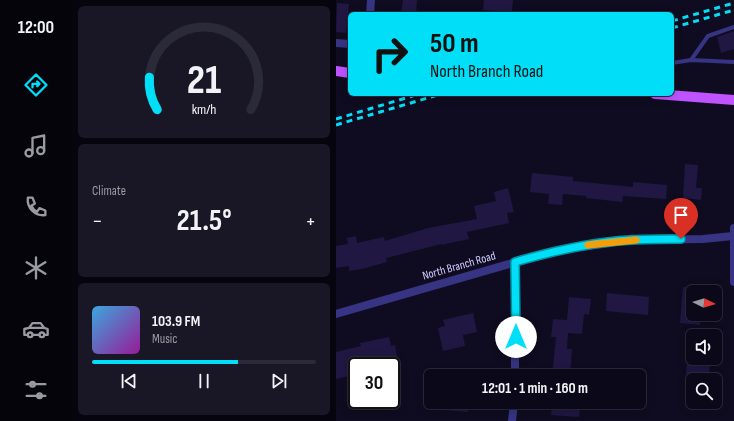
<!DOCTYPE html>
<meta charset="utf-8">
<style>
:root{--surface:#0b0919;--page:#191726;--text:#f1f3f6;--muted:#9a9aa2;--line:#2b2a38;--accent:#00dff7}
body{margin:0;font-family:"Sofia Sans Condensed",sans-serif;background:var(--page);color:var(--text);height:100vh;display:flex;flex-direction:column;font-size:15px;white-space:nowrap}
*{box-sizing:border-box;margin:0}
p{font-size:13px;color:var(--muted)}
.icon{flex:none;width:22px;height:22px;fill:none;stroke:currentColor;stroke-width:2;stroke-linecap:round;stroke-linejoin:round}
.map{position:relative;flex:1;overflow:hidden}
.panel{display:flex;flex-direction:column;gap:6px;padding:6px;background:#06050e;width:264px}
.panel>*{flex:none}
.guide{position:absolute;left:12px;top:12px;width:326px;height:84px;border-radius:6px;box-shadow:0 2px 10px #0003,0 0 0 1px var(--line);background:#00dff7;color:#111;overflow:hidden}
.needle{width:26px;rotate:95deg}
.controls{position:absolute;left:350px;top:285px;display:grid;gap:8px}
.controls a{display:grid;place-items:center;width:36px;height:36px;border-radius:6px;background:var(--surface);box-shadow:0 2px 10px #0003,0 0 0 1px var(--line);font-size:20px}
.speed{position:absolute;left:12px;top:357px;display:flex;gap:8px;font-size:20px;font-weight:700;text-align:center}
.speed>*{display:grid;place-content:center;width:52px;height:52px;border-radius:50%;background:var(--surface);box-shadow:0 2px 10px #0003,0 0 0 1px var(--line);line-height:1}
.speed .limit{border:2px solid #111;border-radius:6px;background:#fff;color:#111}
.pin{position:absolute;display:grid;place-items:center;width:34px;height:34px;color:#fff;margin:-41px -17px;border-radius:50% 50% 50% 0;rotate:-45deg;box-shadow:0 0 4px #0007}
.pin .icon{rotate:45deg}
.me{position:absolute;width:44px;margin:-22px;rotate:0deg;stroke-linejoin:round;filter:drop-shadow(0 0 3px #0008)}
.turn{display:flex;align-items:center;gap:14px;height:84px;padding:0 16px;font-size:18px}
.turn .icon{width:52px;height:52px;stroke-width:2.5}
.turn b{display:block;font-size:28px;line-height:34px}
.big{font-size:30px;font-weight:700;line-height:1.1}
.panel .widget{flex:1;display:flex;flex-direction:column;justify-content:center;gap:6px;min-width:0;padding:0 14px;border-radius:6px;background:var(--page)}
.panel .dial{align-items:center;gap:0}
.dial svg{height:104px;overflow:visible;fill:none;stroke:var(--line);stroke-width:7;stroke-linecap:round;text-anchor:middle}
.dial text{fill:var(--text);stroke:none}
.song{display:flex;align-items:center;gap:12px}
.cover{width:48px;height:48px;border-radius:6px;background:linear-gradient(135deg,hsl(200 70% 55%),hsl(300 70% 35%))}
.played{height:4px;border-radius:2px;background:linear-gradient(90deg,var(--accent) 65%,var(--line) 65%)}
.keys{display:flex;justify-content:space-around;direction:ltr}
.heat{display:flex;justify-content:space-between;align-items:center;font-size:22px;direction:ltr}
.trip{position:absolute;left:88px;top:369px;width:222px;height:40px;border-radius:6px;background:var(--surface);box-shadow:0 2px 10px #0003,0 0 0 1px var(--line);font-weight:700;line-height:40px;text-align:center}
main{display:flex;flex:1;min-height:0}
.dock{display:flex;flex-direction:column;width:72px;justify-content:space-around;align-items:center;background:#04040a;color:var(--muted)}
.dock .icon{width:28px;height:28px}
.dock .on{color:var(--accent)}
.dock b{font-size:18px;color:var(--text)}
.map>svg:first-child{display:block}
.building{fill:#201743}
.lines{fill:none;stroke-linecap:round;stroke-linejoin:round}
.lane{stroke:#373483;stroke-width:4}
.street{stroke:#373483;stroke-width:8}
.primary{stroke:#be53ff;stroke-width:10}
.rail{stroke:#00dff7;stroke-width:3;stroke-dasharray:6 5;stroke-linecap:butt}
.route-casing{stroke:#0091a1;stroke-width:10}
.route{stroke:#00dff7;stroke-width:7}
.slow{stroke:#f59e0b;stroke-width:7}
.labels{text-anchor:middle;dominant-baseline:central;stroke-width:4;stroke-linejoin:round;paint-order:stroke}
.street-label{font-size:12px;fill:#d2ccff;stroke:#0f0c21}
</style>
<main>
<nav class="dock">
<b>12:00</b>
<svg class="icon on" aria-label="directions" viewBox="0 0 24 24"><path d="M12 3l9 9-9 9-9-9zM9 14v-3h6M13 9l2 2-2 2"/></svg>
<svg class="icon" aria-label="music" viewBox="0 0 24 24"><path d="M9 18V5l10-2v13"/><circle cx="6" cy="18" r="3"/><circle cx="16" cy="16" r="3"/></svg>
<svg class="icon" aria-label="phone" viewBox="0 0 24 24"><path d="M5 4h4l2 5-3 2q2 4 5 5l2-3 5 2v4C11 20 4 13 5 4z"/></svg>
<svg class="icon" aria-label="climate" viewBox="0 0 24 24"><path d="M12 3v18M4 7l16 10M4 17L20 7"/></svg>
<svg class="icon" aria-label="car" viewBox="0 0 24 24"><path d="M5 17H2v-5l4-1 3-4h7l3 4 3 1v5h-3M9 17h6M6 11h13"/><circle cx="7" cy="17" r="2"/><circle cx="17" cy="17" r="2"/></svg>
<svg class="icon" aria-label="filters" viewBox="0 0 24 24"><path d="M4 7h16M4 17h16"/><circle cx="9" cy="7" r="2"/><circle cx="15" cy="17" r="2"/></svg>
</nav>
<section class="panel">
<div class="widget dial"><svg viewBox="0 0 100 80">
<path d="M14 69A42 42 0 1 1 86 69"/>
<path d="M14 69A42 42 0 0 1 8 44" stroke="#00dff7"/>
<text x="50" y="56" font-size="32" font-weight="700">21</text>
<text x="50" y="72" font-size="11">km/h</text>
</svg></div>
<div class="widget"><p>Climate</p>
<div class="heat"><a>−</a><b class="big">21.5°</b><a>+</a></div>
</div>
<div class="widget">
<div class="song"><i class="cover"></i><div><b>103.9 FM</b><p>Music</p></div></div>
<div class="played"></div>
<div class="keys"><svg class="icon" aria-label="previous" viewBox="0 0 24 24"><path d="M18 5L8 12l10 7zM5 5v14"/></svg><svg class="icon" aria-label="pause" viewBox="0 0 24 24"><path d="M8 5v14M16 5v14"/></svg><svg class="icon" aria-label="next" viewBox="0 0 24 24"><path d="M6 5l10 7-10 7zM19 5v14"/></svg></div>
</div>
</section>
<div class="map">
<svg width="398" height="421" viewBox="0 0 398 421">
<rect width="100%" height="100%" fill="#0f0c21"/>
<g class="building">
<polygon points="67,0 81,0 80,14 65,14"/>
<polygon points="148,0 177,0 176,12 147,10"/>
<polygon points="1,3 13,4 10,33 0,32"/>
<polygon points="398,31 398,49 385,53 381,37"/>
<polygon points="349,164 362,165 360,188 366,188 365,200 347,198"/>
<polygon points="196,173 237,177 237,181 297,187 297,182 331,185 330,199 287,196 286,202 250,198 250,196 227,194 226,205 212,204 213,194 194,192"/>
<polygon points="172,188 178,212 171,213 173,223 131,232 133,239 105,245 105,244 62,255 50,258 51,262 26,269 13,271 13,266 0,268 0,246 12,244 11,238 20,236 21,243 48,237 49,241 92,228 141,219 138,206 160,201 158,192"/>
<polygon points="347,287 357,288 357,314 365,314 364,325 344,323"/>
<polygon points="271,293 313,297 312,315 270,311"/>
<polygon points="233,297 255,299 253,315 248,314 246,334 232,333 231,349 236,349 234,376 216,376 220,337 215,337 217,319 231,320"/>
<polygon points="137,313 141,332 127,335 129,346 107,351 102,328 109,326 107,320"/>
<polygon points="53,337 55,346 59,345 62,361 41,366 39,364 21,366 19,368 21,374 0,379 0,352 25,346 24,343"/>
<polygon points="351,362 374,365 372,380 354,380 354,375 350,374"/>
<polygon points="100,402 133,402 132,412 99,409"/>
<polygon points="216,402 245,402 243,417 215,415"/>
</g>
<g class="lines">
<g class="lane">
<polyline points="355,60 372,36 398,27"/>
<polyline points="336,63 355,60 398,62"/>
</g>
<g class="street">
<polyline points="34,14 35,0"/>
<polyline points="0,43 14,44"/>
<polyline points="398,228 398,282"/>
<polyline points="0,314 218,251 295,240 367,239 397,236"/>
<polyline points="179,376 179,262"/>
<polyline points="176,421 178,402"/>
</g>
<g class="primary">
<polyline points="0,71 14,73"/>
<polyline points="319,94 398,100"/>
</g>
<g class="rail">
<polyline points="336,21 398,3"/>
<polyline points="336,28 398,10"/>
<polyline points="0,119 83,94"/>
<polyline points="0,125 105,94"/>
</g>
</g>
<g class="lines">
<g class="route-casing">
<path id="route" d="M180 337 179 262C217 251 255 242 295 240 311 239 328 239 345 239"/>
</g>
<use href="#route" class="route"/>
<polyline class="slow" points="252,245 300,240"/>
</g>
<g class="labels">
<g class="street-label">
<text transform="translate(123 266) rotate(-16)">North Branch Road</text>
</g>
</g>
</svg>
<div class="controls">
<a><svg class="needle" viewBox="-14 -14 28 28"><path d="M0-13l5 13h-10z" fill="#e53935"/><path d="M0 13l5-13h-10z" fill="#9a9aa2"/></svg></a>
<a><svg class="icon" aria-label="sound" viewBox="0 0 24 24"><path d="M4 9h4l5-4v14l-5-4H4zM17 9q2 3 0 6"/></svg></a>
<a><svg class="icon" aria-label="search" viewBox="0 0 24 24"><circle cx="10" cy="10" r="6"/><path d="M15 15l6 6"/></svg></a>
</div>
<div class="speed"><div class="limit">30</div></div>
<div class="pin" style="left:345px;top:239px;background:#d93025"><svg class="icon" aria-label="arrive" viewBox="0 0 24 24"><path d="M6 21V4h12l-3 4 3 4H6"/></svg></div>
<svg class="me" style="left:180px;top:337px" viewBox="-20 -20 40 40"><circle r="19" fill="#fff"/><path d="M0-13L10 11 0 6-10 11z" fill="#00dff7"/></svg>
<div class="trip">12:01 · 1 min · 160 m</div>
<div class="guide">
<div class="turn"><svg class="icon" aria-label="right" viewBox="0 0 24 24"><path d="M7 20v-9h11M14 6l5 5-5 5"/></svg><div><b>50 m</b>North Branch Road</div></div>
</div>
</div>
</main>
